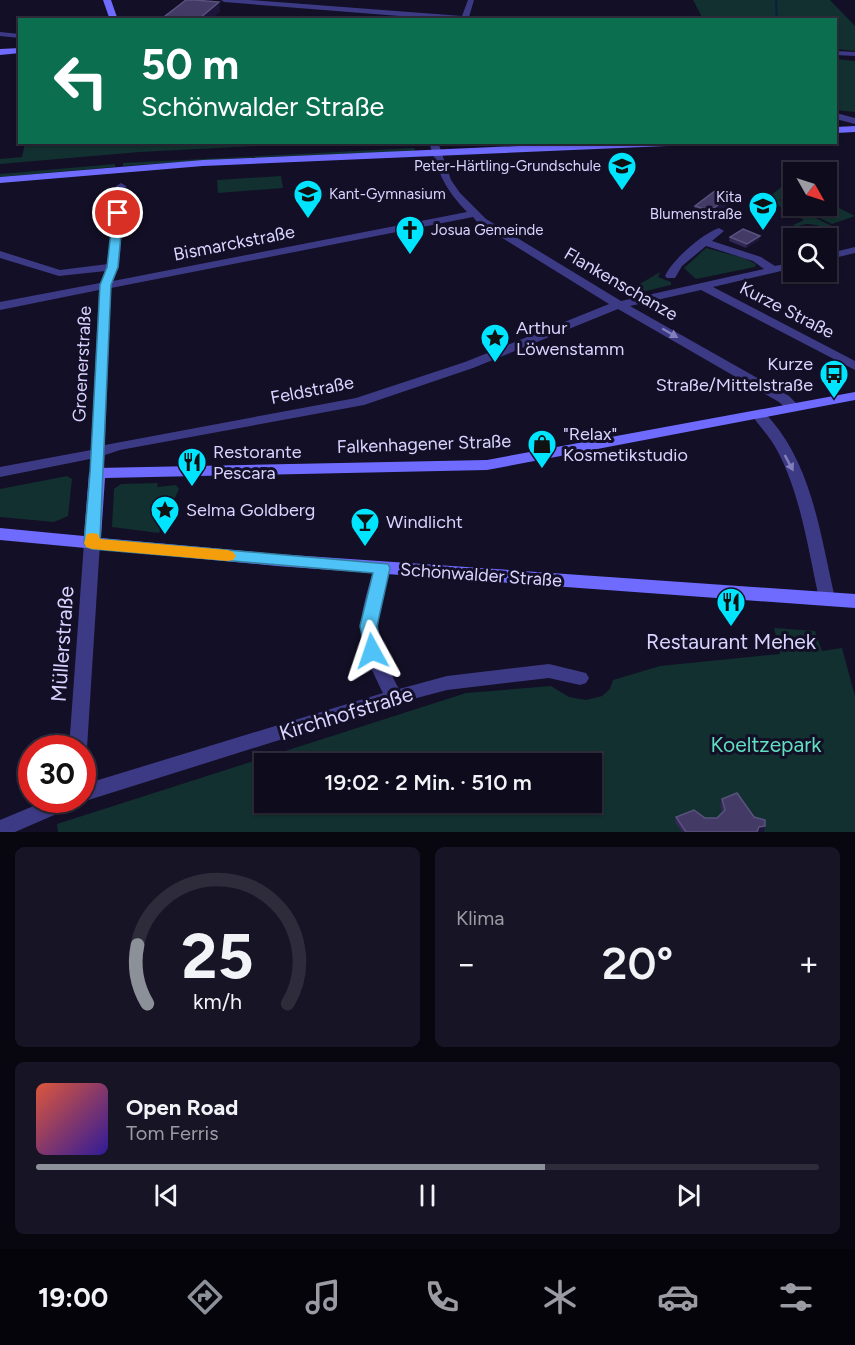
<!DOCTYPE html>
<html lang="de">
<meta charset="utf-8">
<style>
:root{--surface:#0e0b1c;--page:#171425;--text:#f1f3f6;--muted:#9b9ba3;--line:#2e2b3b;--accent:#8c9099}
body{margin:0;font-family:Figtree,sans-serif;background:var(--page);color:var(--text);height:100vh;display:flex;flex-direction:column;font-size:22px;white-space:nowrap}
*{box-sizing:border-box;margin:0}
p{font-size:20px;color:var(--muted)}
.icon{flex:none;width:33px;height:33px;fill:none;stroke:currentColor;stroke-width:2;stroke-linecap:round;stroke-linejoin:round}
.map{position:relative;height:832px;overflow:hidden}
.details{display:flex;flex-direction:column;gap:15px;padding:15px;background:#08060f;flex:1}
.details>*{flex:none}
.hud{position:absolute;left:18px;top:18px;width:819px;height:126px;border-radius:0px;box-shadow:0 2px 4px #0004,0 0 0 2px var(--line);background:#0b6e4f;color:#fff;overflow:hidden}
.needle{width:39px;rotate:129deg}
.tools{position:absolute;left:783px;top:162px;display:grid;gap:12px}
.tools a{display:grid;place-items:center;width:54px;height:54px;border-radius:0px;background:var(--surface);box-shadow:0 2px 4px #0004,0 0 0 2px var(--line);font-size:30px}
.speed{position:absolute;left:18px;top:735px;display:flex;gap:12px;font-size:30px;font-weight:700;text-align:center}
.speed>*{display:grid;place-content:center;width:78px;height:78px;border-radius:50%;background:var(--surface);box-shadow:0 2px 4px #0004,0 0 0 2px var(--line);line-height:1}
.speed .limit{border:9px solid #d22;background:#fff;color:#111}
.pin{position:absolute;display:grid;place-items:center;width:51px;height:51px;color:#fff;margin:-26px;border:3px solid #fff;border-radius:50%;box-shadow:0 2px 6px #0007}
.me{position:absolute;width:66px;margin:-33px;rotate:355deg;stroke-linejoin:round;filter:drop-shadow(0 0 4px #0008)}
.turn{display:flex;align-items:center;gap:21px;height:126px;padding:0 24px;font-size:27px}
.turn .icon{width:78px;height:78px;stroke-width:2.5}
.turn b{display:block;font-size:42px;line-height:51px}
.big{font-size:45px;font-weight:600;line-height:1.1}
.details .card{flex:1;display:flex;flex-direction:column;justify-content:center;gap:9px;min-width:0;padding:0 21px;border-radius:9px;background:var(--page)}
.details .dial{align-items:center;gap:0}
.dial svg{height:156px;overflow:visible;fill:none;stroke:var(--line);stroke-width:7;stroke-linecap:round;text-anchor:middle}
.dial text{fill:var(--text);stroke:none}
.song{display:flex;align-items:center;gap:18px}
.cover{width:72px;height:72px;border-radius:9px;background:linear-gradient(135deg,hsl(10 70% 55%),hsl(250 70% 35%))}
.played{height:6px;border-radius:3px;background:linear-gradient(90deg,var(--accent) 65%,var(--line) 65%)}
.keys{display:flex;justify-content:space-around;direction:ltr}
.heat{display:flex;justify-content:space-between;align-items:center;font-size:33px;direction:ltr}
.details .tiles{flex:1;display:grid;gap:15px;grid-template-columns:1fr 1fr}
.card:last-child{grid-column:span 2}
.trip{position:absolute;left:254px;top:753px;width:348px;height:60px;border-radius:0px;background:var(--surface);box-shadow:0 2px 4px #0004,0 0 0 2px var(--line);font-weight:600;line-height:60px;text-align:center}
.menu{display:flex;height:96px;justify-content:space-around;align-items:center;background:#06040b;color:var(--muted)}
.menu .icon{width:42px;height:42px}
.menu .on{color:var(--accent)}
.menu b{font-size:27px;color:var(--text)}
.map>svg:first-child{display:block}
.green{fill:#12302f;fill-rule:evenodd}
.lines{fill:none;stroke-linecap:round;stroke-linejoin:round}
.stream{stroke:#0a1f44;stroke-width:2}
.street{fill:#3d3a85;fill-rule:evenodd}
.secondary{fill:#6f6bff;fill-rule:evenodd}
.wall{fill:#312854}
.shaded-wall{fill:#1d163a}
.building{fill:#433a66;stroke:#5a527e;stroke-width:1.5}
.oneway{fill:#837fbc}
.route{fill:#4fc3f7;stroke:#337fa1;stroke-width:1.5}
.slow{fill:#f59e0b}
.labels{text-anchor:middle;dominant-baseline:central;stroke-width:6;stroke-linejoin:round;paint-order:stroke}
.far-poi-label{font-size:15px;fill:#d9d4ff;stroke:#130f26;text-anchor:end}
.street-label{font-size:18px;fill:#d9d4ff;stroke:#130f26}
.poi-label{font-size:18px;fill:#d9d4ff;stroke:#130f26;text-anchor:start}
.near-poi-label{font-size:21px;fill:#d9d4ff;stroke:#130f26}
.near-street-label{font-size:21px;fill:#d9d4ff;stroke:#130f26}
.near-park-label{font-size:21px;fill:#5fe0c0;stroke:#130f26}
</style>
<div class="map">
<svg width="855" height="832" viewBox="0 0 855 832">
<rect width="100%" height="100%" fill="#130f26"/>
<g class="green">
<polygon points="693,0 830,0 855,26 855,51 836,49 836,20 703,19"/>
<polygon points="836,59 855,61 855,112 836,110"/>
<polygon points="107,142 107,145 316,143 140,152 0,164 0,159 22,157 25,143"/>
<polygon points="414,148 415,151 242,158 123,166 123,163"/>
<polygon points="115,164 115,167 0,177 0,174 13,173"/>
<polygon points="281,176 283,188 218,193 217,180"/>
<path d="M793 177V194L779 200 832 226C821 230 813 220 799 226L814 234H812L793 225 804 220 767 199Z"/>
<polygon points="827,202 855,216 832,224 795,206 826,206"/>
<polygon points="706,248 744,258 756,264 755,267 696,279 684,268"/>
<polygon points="660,272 658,277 671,282 671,285 633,294 625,293"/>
<polygon points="67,476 72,479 68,516 54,522 0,517 0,489"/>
<polygon points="158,483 157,487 176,485 179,489 159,533 112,527 114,489 121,484"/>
<path d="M774 628 815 631 822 651 842 648 855 696V832H58L57 824 466 693 551 686 569 697 586 700 602 696 610 689 613 680 660 666 780 654ZM264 764H591V802H264Z"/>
</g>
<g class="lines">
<polyline class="stream" points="776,0 777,20"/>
<g class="street">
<polygon points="221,0 250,0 462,16 468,0 474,0 469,17 487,20 450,20 224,2"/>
<polygon points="0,32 20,34 20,38 0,36"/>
<polygon points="836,51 855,52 855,56 836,55"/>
<polygon points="836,113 855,118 855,124 836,119"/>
<path d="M429 142H438L451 180 460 193 486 219 621 301 764 269 753 261 706 246 682 266 675 278H667L665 276C673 259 702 234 719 228L724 231 712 241 761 257 775 266 794 262V268L713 287 855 361V370L701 290 630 306 789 396 800 407 798 410H788L779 402 618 309 473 368 364 405 120 450 105 455 104 473 102 476H92L90 473V459L0 477V467L91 450 99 290 0 310V302L100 283 106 271 59 276 0 258V251L60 270 108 264 116 186 121 183 126 186 119 267 113 281 467 212C444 188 439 174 429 142ZM473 217 478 223 609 304 465 362 356 398 105 445 111 288Z"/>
<polygon points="855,247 855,253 826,260 826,254"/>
<path d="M758 410C765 412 767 416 772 421 813 469 821 539 835 598L833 602 827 604 821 602 819 598C808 549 801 496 778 452 771 438 760 427 751 414Z"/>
<polygon points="92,538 98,539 100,543 87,748 82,754 82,748 69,748 84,543 86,539"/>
<path d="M382 562 388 564 390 568C375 624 371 636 399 689L447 676 549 664 586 673 589 678 586 683 580 685 549 678 447 690 394 704 82 802 77 801 75 806 15 832H0V820L48 800H82V785L383 693C355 636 356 628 374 568L376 564Z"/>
</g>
<g class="secondary">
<polygon points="103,0 111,0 118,20 110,20"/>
<polygon points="20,48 20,53 0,55 0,49"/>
<polygon points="855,126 855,132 836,133 836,127"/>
<polygon points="608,142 695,142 690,145 203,166 0,183 0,177 203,160"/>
<polygon points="855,392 855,400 487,470 105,478 101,538 277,554 855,594 855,608 277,566 0,540 0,528 84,536 89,473 97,468 487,460"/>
</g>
</g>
<g class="wall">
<polygon points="220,11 210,20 164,20 164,17"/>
<polygon points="730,203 709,219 693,214 695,206"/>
<polygon points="760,236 759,240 746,248 729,241 730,237"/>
<polygon points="722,799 754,817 765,826 764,832 682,832 675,822 676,817 717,818 722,813 720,805"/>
</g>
<g class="shaded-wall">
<polygon points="219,2 220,11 210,20 195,20"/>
<polygon points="731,195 730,203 709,219 710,211"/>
<polygon points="760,236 759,240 746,248 747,244"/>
<polygon points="765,826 764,832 757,832 759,827"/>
</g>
<g class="building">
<polygon points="186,0 194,0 219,2 201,17 195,19 164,17"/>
<polygon points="716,190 731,195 710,211 695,206"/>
<polygon points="743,229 760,236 747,244 730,237"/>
<polygon points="737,793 754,817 765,820 765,826 759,827 757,832 686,832 676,817 694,810 705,818 717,818 725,810 722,799"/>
</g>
<defs><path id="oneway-solid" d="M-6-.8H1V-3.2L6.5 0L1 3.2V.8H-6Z" transform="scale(1.5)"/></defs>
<g class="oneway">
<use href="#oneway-solid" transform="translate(670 333) rotate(30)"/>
<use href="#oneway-solid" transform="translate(789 463) rotate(62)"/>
</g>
<polygon class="route" points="118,209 123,213 118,267 111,285 100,539 388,564 390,568 377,626 381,651 378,656 372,657 366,656 360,626 373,573 92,549 86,547 84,543 90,473 100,285 107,267 113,213"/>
<polygon class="slow" points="92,533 98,534 100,539 228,550 233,552 236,556 233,560 228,561 92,549 86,547 84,543 87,534"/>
<defs>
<g id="school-pin" transform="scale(1.5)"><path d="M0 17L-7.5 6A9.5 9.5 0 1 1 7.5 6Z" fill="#00e5ff" stroke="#130f26"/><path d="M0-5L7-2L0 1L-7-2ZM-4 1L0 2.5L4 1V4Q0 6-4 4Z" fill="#111"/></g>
<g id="church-pin" transform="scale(1.5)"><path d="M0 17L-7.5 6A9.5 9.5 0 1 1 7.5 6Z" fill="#00e5ff" stroke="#130f26"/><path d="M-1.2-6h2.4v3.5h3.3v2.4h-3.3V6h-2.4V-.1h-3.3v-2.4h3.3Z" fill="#111"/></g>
<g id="sight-pin" transform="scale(1.5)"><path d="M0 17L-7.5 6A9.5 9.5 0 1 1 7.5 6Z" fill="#00e5ff" stroke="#130f26"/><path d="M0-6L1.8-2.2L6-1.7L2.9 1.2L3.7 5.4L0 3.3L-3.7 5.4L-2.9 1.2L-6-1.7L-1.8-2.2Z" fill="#111"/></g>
<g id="bus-pin" transform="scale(1.5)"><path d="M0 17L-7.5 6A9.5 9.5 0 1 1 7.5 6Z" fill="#00e5ff" stroke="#130f26"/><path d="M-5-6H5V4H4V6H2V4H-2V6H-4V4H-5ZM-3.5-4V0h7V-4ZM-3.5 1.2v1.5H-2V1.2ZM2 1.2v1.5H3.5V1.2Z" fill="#111"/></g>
<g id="shop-pin" transform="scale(1.5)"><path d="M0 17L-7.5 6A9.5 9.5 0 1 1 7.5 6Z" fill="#00e5ff" stroke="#130f26"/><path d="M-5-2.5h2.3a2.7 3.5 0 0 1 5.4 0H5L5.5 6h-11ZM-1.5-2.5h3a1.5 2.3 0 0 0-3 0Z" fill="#111"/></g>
<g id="restaurant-pin" transform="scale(1.5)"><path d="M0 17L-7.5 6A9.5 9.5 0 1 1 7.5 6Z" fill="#00e5ff" stroke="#130f26"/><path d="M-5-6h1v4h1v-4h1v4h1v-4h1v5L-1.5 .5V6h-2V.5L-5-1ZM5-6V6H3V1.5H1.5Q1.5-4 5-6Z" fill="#111"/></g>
<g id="bar-pin" transform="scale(1.5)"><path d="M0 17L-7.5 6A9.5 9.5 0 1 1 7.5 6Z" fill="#00e5ff" stroke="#130f26"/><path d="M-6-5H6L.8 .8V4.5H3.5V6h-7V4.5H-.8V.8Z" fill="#111"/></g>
</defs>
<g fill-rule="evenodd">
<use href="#school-pin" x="622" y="166"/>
<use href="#school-pin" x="308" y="194"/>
<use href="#school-pin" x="763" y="206"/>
<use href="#church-pin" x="410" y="230"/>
<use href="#sight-pin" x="495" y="338"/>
<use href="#bus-pin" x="834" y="374"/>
<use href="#shop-pin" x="542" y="444"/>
<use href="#restaurant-pin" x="192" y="462"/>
<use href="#sight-pin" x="165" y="510"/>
<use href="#bar-pin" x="365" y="522"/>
<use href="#restaurant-pin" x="731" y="602"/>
</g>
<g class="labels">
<g class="far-poi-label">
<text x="601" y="166">Peter-Härtling-Grundschule</text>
<text x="329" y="194" text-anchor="start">Kant-Gymnasium</text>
<text x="742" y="197">Kita<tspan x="742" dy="17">Blumenstraße</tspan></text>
<text x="431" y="230" text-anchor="start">Josua Gemeinde</text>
</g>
<g class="street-label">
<text transform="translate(234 243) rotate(-11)">Bismarckstraße</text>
<text transform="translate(621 284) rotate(30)">Flankenschanze</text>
<text transform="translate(787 310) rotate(27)">Kurze Straße</text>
<text transform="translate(82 364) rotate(-87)">Groenerstraße</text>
<text transform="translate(312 390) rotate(-11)">Feldstraße</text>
<text transform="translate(424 444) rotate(-2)">Falkenhagener Straße</text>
<text transform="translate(481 575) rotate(4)">Schönwalder Straße</text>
</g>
<g class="poi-label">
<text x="516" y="328">Arthur<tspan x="516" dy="21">Löwenstamm</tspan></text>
<text x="813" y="364" text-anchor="end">Kurze<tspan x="813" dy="21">Straße/Mittelstraße</tspan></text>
<text x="563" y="434">"Relax"<tspan x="563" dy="21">Kosmetikstudio</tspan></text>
<text x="213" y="452">Restorante<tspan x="213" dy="21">Pescara</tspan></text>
<text x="186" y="510">Selma Goldberg</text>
<text x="386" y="522">Windlicht</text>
</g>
<g class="near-poi-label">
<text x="731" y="641">Restaurant Mehek</text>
</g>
<g class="near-street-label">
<text transform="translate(62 644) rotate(-86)">Müllerstraße</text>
<text transform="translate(346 713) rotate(-17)">Kirchhofstraße</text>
</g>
<g class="near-park-label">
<text x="766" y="744">Koeltzepark</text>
</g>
</g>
</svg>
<div class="tools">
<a><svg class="needle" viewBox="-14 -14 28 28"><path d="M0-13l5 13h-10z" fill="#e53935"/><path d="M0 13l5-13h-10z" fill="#9b9ba3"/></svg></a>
<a><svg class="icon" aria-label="search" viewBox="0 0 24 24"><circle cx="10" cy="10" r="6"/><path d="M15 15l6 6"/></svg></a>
</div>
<div class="speed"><div class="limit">30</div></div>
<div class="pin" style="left:118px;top:213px;background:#d93025"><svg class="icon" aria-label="arrive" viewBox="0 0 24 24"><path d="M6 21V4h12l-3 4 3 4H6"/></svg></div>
<svg class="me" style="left:372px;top:651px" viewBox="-20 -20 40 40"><path d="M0-17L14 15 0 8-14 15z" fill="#4fc3f7" stroke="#fff" stroke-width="4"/></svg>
<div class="trip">19:02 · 2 Min. · 510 m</div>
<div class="hud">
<div class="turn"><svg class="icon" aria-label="left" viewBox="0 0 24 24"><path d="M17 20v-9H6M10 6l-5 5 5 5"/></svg><div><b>50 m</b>Schönwalder Straße</div></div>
</div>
</div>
<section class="details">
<div class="tiles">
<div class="card dial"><svg viewBox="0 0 100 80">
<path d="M14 69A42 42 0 1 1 86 69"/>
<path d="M14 69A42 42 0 0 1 9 39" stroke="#8c9099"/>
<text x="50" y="56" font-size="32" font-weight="700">25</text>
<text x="50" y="72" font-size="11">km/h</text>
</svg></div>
<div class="card"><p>Klima</p>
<div class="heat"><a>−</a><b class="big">20°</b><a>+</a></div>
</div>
<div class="card">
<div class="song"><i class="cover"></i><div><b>Open Road</b><p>Tom Ferris</p></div></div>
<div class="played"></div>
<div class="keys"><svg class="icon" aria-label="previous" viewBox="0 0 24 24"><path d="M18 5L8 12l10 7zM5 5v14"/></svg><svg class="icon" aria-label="pause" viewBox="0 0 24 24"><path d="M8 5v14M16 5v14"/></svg><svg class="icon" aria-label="next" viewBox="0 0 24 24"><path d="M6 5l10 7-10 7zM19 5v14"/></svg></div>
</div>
</div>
</section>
<nav class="menu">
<b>19:00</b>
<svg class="icon on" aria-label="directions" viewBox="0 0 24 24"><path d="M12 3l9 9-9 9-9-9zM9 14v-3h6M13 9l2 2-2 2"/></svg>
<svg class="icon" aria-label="music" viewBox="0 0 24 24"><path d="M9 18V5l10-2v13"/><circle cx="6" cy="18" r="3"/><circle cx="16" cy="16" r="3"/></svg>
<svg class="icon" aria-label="phone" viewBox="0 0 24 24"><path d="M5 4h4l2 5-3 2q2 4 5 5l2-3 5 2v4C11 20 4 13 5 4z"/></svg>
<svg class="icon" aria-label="climate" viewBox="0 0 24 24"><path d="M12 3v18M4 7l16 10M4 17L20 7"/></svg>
<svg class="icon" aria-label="car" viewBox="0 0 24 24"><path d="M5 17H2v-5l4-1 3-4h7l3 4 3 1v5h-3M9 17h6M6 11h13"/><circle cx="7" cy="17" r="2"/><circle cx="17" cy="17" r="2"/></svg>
<svg class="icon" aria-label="filters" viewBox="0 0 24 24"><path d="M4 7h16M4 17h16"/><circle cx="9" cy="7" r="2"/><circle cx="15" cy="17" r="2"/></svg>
</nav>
